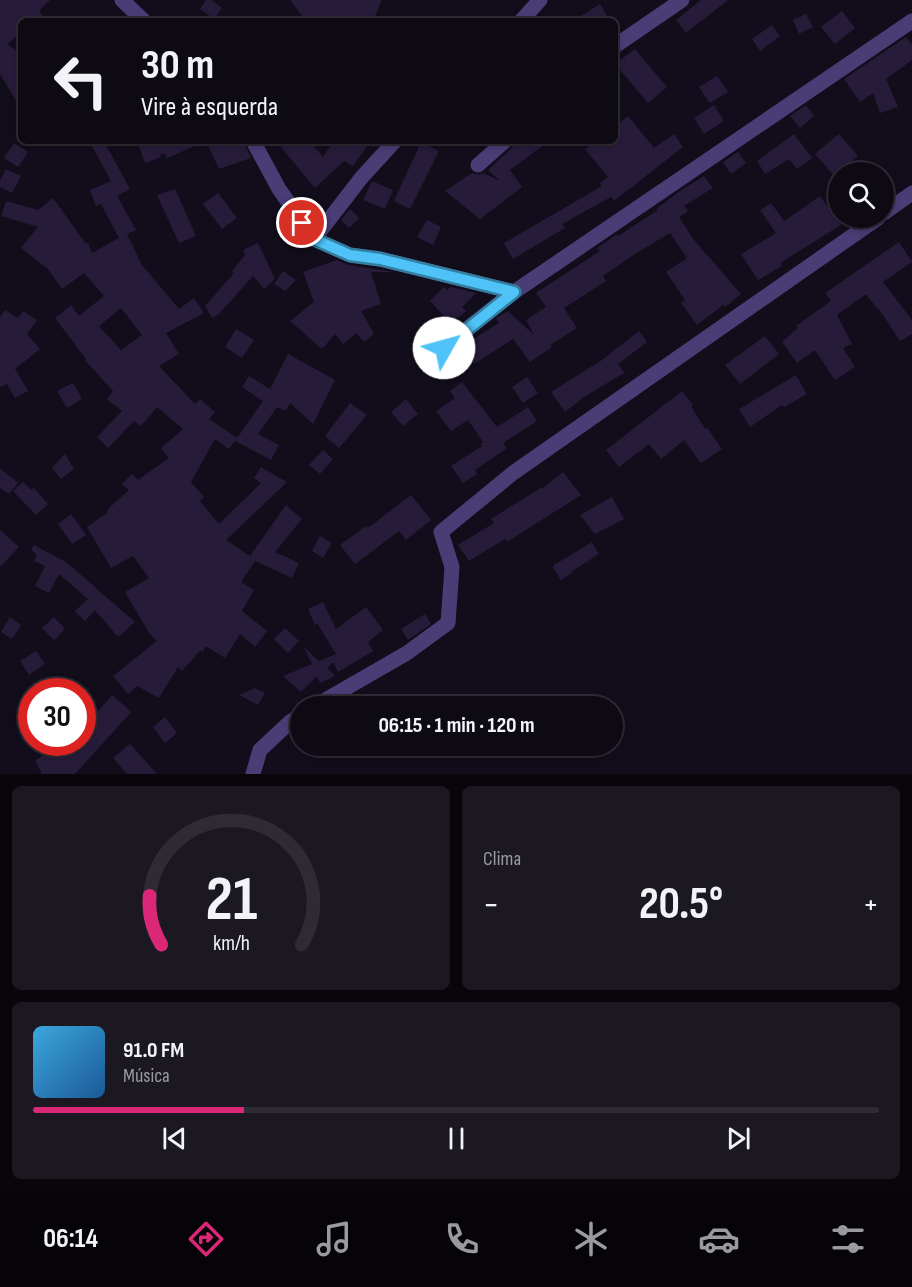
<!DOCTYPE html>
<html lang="pt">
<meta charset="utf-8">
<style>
:root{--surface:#0e0a14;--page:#1c1822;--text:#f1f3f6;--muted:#9b9aa0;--line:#2e2b34;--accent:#db2777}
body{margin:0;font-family:"Sofia Sans Condensed",sans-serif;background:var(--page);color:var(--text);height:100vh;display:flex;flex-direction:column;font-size:22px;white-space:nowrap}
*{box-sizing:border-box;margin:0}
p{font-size:20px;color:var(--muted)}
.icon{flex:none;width:33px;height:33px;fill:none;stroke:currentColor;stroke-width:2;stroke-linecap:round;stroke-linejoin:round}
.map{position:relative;height:774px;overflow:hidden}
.drawer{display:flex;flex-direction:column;gap:12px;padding:12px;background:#08060b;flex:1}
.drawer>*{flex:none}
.top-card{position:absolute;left:18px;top:18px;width:600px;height:126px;border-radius:9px;box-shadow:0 3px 9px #0003,0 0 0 2px var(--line);background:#0e0a14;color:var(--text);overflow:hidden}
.tools{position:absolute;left:828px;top:162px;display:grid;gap:12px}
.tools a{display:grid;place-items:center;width:66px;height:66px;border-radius:50%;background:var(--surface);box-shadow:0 3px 9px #0003,0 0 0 2px var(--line);font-size:30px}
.speed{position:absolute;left:18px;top:678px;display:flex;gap:12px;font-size:30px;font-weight:700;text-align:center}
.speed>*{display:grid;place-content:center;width:78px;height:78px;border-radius:50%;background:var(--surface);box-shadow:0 3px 9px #0003,0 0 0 2px var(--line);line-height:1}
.speed .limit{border:9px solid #d22;background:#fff;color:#111}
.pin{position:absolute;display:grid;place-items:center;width:51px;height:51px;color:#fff;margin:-26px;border:3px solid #fff;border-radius:50%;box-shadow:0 2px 6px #0007}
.me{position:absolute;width:66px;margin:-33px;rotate:52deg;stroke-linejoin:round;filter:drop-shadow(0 0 4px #0008)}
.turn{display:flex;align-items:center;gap:21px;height:126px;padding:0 24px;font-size:27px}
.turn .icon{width:78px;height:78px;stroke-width:2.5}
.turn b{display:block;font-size:42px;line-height:51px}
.big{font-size:45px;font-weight:700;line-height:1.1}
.drawer .tile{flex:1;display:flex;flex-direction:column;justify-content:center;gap:9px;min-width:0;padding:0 21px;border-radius:9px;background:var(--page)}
.drawer .dial{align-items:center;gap:0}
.dial svg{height:156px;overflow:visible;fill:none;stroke:var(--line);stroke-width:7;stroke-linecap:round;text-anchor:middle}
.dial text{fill:var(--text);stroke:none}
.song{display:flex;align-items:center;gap:18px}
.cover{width:72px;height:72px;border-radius:9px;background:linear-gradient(135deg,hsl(200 70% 55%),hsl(210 70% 35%))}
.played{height:6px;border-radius:3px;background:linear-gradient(90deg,var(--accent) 25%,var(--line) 25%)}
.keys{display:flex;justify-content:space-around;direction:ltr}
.heat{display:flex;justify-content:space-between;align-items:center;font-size:33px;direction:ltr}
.drawer .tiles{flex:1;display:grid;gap:12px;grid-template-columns:1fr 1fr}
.tile:last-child{grid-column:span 2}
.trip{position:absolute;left:290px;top:696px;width:333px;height:60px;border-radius:30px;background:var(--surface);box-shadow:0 3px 9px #0003,0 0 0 2px var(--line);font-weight:700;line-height:60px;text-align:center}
.tab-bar{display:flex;height:96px;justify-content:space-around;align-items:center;background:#060408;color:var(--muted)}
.tab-bar .icon{width:42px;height:42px}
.tab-bar .on{color:var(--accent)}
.tab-bar b{font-size:27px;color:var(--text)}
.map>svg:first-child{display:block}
.building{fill:#271b3a;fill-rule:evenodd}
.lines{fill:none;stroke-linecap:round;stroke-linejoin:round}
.street{stroke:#493d76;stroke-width:15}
.route-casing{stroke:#337fa1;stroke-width:15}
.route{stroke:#4fc3f7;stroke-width:10}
</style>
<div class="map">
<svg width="912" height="774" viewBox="0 0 912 774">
<rect width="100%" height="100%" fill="#120d1b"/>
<g class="building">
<polygon points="0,0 50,0 39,11 47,21 21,21 21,33 7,44 21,54 21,109 0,74"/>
<polygon points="206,0 211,0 222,8 214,19 200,9"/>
<polygon points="290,0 382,0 373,21 360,21 352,18 349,21 306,21"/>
<polygon points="701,0 728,0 686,33 677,21 675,21"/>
<polygon points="600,4 610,21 573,21"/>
<polygon points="842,11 855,28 835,44 821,27"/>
<polygon points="806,14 813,27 799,34 793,20"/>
<polygon points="772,25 780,36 760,51 752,39"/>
<polygon points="906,37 912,45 912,60 886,79 898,107 880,113 873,93 860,102 844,79"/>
<polygon points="635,49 667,87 648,103 615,64"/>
<polygon points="717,76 728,92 710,103 699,87"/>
<polygon points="714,105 724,121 704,134 694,118"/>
<polygon points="806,105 814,116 800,128 790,116"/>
<polygon points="628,116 654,148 674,134 683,147 614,201 611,197 562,224 565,228 513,259 504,243 602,186 600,183 608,177 585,149 596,141 615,141 615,126"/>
<polygon points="794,134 812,158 797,169 789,159 765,174 757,161"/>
<polygon points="839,134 858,156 834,176 815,154"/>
<path d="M100 141H104L130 189 117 196 136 230 127 234 142 265 179 309 194 298 204 313 166 333 179 354 159 366 195 404 200 399 215 412 209 419 237 438 229 449 215 439 191 482 204 497 200 501 219 524 261 483 254 478 261 467 287 482 226 540 250 556 286 505 302 519 275 552 299 563 292 578 255 561 241 582 254 590 242 611 267 631 255 647 240 634 225 658 206 646 203 652 200 651 182 671 178 667 159 698 137 686 128 694 113 676 157 641 149 633 125 592 149 578 133 556 111 568 87 527 108 512 107 510 129 490 122 484 132 474 138 480 169 458 161 448 183 429 157 407 141 426 134 421 108 448 97 437 122 411 107 399 113 391 85 360 86 359 55 318 71 305 79 316 104 296 84 273 62 289 48 269 21 248 38 227 1 216 6 201 38 210 53 198 86 244 88 243 92 253 119 238 101 204 96 206 90 190 111 181 92 146ZM121 308 142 335 121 350 99 326Z"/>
<polygon points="145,141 201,141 202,143 167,158 164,153 160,155 161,157 145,163 138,144"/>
<polygon points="206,141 243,141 251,158 219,169"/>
<polygon points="276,141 310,141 323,157 334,141 360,141 367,146 353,166 344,161 315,188"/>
<polygon points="519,141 549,141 510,170 522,187 480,219 445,191 472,173 479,175 483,173 500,181 488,170"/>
<polygon points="421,142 439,151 410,209 394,201"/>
<polygon points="14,143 28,152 18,167 4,158"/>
<polygon points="738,152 746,163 731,174 723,162"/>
<polygon points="6,169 21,176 12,193 0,187 0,180"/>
<polygon points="704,176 713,188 684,206 688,211 679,217 694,240 741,294 725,307 723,305 697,325 681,303 685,300 666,272 687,258 670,233 638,252 603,276 606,281 564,308 577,328 550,345 552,347 530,362 513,339 474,364 462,346 499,323 496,318 508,311 534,335 526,320 546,307 536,293 600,251 597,248 617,234 618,236 658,210 657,208 680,191"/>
<polygon points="372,181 393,190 385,209 363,200"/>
<polygon points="175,189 196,236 179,243 157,195"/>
<polygon points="218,193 237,218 222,229 203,204"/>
<polygon points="820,196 841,225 780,263 782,266 758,280 741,254 776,233 760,210 771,203 784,221"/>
<polygon points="350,209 359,218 349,228 341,220"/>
<polygon points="427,220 441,227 433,245 417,237"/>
<polygon points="899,242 912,262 883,282 912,320 912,334 900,341 879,309 878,310 866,294 837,315 852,344 843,348 855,367 835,380 815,350 797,363 782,342 798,328 796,326 831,301 825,293"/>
<polygon points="258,243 275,279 264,289 253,276 219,314 212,318 205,306 234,273 232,271 245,255 243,250"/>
<polygon points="337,260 348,265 394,272 371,272 381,304 361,311 374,334 364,342 356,333 343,344 335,334 322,349 290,321 314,302 303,272"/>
<polygon points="283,271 296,280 285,291 274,284"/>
<polygon points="444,287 447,290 451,287 476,293 462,307 466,311 451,324 430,301"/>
<polygon points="5,310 18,318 23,311 37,320 27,334 40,349 15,369 28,391 15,398 7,384 0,387 0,317"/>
<polygon points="236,329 254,340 242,358 225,347"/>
<polygon points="639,331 647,342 618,364 624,373 584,397 565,412 551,392 602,360"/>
<polygon points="765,336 779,354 740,384 725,365"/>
<polygon points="288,354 335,380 313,424 290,403 286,411 277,407 258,434 279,445 271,460 235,441 263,401 242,387 249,376 270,389"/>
<polygon points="796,375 807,394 784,407 782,405 750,427 739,409"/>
<polygon points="527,377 538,393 523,403 512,387"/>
<polygon points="462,382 497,427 528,407 537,421 503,443 507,448 475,470 477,474 463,483 451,466 482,446 481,444 483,442 468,420 451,431 436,411 455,398 450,391"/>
<polygon points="73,383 82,399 67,408 57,391"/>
<polygon points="682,391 693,405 691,406 705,429 707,428 722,449 701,463 684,440 661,459 649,444 619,467 606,450"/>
<polygon points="406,399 418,414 403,426 391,412"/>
<polygon points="350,403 367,415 339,448 325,436"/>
<polygon points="323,450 333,459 320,474 309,465"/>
<polygon points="65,454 74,469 61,479 52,468"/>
<polygon points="0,468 18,483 9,494 0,488"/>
<polygon points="563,472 581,495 507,542 505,539 469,561 458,545 494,523 491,519 542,487 543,488"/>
<polygon points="23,482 31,490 34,488 48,504 36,515 13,491"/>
<polygon points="411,495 431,520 406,540 399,531 355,564 340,545 366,526 368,528"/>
<polygon points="612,497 624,519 595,534 580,515"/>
<polygon points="71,514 86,535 72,544 58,524"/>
<polygon points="0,530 19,547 0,567"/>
<polygon points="320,536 332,543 323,558 312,551"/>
<polygon points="592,542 599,554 571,572 572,573 561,580 553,568 554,565"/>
<polygon points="34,545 66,562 135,622 118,637 95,610 85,621 75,611 88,599 59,574 49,593 35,586 45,566 34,561 37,555 31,550"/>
<polygon points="323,602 336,629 366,607 383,630 368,642 373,651 338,672 333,662 327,668 335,676 320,683 317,676 301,692 283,676 312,664 304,647 319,661 336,654 317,623 315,625 308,609"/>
<polygon points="425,614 431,624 408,640 401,629"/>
<polygon points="10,617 21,625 12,639 1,632"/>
<polygon points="54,617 65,629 54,640 42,628"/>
<polygon points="285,628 299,641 288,653 274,639"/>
<polygon points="36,651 45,664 29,675 20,661"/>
<polygon points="255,688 265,693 258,705 239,695"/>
<polygon points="112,695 131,712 75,774 42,774 35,760 67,742 82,742 82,732 89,726 87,724"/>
<polygon points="165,717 177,733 165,743 153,727"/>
<polygon points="130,744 157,774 127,774 113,758"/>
</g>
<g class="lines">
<g class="street">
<polyline points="122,0 144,21"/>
<polyline points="521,21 540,0"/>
<polyline points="615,46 682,0"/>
<polyline points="253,141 279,189 314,239 350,255 380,259 514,292"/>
<polyline points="478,165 505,141"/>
<polyline points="884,213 912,193"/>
<polyline points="314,239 362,177 395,141"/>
<polyline points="426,361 514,292 912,21"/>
<polyline points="315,706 407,653 448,623 452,567 441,532 513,473 878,218"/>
<polyline points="253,774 260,750 290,722 300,716"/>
</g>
</g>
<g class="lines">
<g class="route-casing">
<polyline id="route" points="302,223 314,239 350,255 380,259 514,292 444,348"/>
</g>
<use href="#route" class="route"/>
</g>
</svg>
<div class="tools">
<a><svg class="icon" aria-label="search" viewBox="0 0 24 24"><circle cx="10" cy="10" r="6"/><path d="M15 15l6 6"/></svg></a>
</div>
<div class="speed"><div class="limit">30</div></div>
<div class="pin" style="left:302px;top:223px;background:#d93025"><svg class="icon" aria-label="arrive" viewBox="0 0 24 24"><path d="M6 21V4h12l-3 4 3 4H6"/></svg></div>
<svg class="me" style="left:444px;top:348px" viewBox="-20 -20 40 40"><circle r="19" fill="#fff"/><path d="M0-13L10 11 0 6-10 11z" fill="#4fc3f7"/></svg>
<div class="trip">06:15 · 1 min · 120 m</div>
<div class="top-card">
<div class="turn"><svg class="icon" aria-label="left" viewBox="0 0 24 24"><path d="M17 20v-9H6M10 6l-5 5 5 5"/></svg><div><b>30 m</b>Vire à esquerda</div></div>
</div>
</div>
<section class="drawer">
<div class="tiles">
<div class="tile dial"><svg viewBox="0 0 100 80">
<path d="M14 69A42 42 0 1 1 86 69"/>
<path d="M14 69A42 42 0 0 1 8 44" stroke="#db2777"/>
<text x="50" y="56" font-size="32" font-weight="700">21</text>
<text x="50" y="72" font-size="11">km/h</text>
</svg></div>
<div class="tile"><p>Clima</p>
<div class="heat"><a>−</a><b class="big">20.5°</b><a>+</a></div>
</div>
<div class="tile">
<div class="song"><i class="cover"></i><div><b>91.0 FM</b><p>Música</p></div></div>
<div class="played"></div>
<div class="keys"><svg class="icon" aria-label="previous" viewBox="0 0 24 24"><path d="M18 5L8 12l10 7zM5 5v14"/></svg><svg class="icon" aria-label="pause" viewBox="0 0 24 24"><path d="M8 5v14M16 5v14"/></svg><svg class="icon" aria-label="next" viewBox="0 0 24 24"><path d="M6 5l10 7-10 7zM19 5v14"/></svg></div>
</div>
</div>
</section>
<nav class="tab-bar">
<b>06:14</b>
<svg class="icon on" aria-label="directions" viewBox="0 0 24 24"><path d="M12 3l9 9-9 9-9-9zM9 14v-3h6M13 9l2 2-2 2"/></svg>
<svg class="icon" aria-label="music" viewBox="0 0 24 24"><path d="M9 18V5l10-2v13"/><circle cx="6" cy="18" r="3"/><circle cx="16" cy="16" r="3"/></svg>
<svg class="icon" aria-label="phone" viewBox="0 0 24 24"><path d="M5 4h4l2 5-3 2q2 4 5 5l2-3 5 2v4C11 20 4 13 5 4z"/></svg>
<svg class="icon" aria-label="climate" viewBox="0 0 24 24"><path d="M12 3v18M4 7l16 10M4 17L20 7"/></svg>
<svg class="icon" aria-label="car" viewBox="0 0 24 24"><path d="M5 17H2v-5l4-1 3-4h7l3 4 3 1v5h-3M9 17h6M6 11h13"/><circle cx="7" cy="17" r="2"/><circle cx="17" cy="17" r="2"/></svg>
<svg class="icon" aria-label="filters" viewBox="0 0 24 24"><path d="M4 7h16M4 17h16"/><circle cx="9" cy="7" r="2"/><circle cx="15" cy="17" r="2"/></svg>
</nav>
